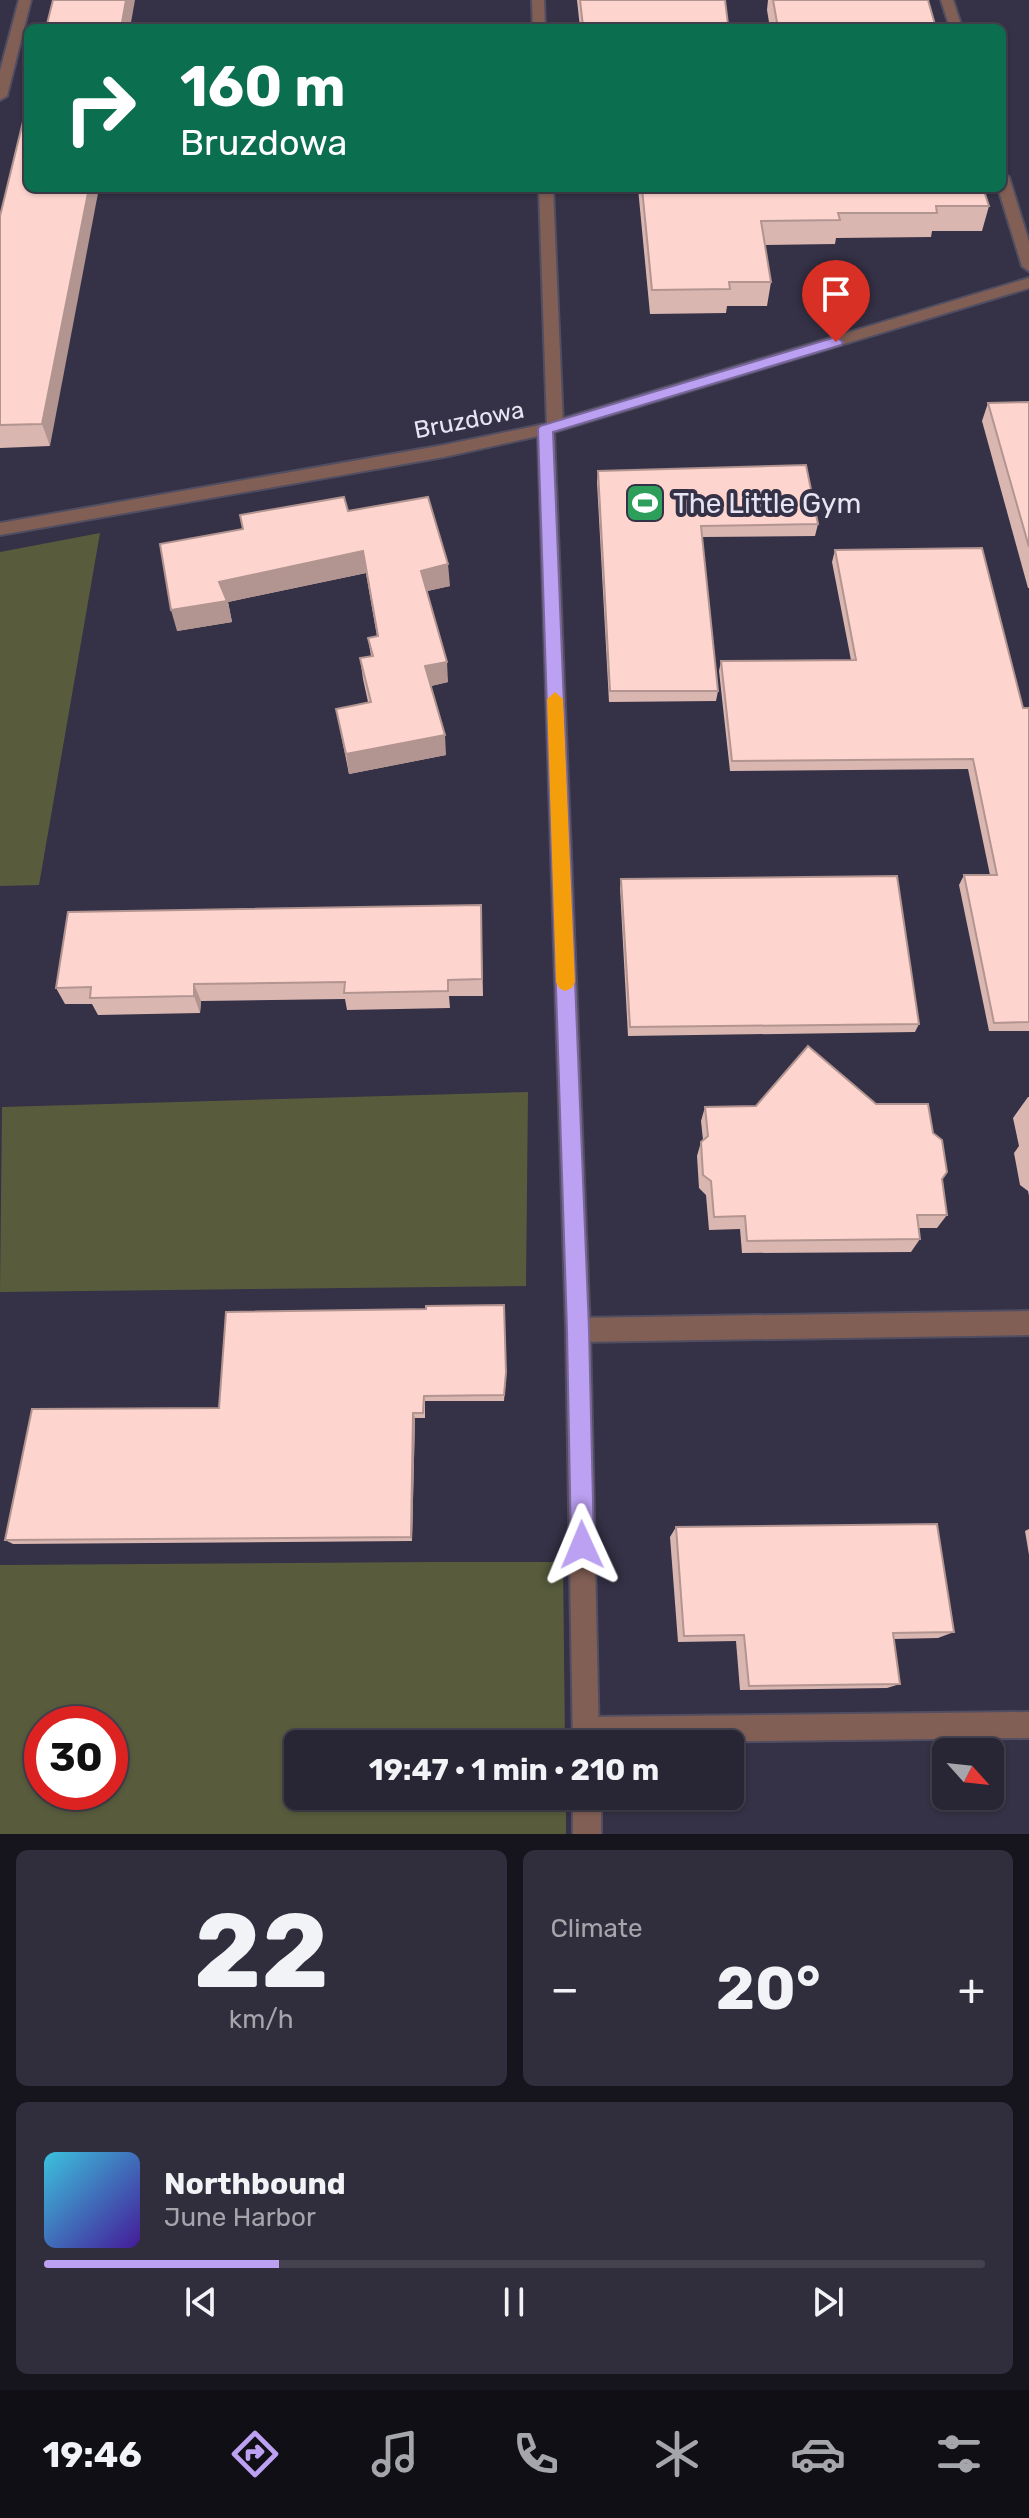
<!DOCTYPE html>
<meta charset="utf-8">
<style>
:root{--surface:#282534;--page:#302d3c;--text:#f1f3f6;--muted:#a5a5ac;--line:#44424f;--accent:#bca0f2}
body{margin:0;font-family:Rubik,sans-serif;background:var(--page);color:var(--text);height:100vh;display:flex;flex-direction:column;font-size:30px;white-space:nowrap}
*{box-sizing:border-box;margin:0}
p{font-size:26px;color:var(--muted)}
.icon{flex:none;width:44px;height:44px;fill:none;stroke:currentColor;stroke-width:2;stroke-linecap:round;stroke-linejoin:round}
.map{position:relative;height:1834px;overflow:hidden}
.sheet{display:flex;flex-direction:column;gap:16px;padding:16px;background:#16141d;flex:1}
.sheet>*{flex:none}
.top-card{position:absolute;left:24px;top:24px;width:982px;height:168px;border-radius:12px;box-shadow:0 2px 6px #0004,0 0 0 2px var(--line);background:#0b6e4f;color:#fff;overflow:hidden}
.needle{width:52px;rotate:117deg}
.controls{position:absolute;left:932px;top:1738px;display:grid;gap:16px}
.controls a{display:grid;place-items:center;width:72px;height:72px;border-radius:12px;background:var(--surface);box-shadow:0 2px 6px #0004,0 0 0 2px var(--line);font-size:40px}
.speed{position:absolute;left:24px;top:1706px;display:flex;gap:16px;font-size:40px;font-weight:700;text-align:center}
.speed>*{display:grid;place-content:center;width:104px;height:104px;border-radius:50%;background:var(--surface);box-shadow:0 2px 6px #0004,0 0 0 2px var(--line);line-height:1}
.speed .limit{border:12px solid #d22;background:#fff;color:#111}
.pin{position:absolute;display:grid;place-items:center;width:68px;height:68px;color:#fff;margin:-82px -34px;border-radius:50% 50% 50% 0;rotate:-45deg;box-shadow:0 0 8px #0007}
.pin .icon{rotate:45deg}
.me{position:absolute;width:88px;margin:-44px;rotate:359deg;stroke-linejoin:round;filter:drop-shadow(0 0 6px #0008)}
.turn{display:flex;align-items:center;gap:28px;height:168px;padding:0 24px;font-size:36px}
.turn .icon{width:104px;height:104px;stroke-width:2.5}
.turn b{display:block;font-size:56px;line-height:68px}
.big{font-size:60px;font-weight:700;line-height:1.1}
.sheet .widget{flex:1;display:flex;flex-direction:column;justify-content:center;gap:12px;min-width:0;padding:0 28px;border-radius:12px;background:var(--page)}
.sheet .dial{align-items:center;gap:0}
.dial b{font-size:104px;line-height:1}
.song{display:flex;align-items:center;gap:24px}
.cover{width:96px;height:96px;border-radius:12px;background:linear-gradient(135deg,hsl(190 70% 55%),hsl(260 70% 35%))}
.played{height:8px;border-radius:4px;background:linear-gradient(90deg,var(--accent) 25%,var(--line) 25%)}
.keys{display:flex;justify-content:space-around;direction:ltr}
.heat{display:flex;justify-content:space-between;align-items:center;font-size:44px;direction:ltr}
.sheet .tiles{flex:1;display:grid;gap:16px;grid-template-columns:1fr 1fr}
.widget:last-child{grid-column:span 2}
.trip{position:absolute;left:284px;top:1730px;width:460px;height:80px;border-radius:12px;background:var(--surface);box-shadow:0 2px 6px #0004,0 0 0 2px var(--line);font-weight:700;line-height:80px;text-align:center}
.menu{display:flex;height:128px;justify-content:space-around;align-items:center;background:#100f15;color:var(--muted)}
.menu .icon{width:56px;height:56px}
.menu .active{color:var(--accent)}
.menu b{font-size:36px;color:var(--text)}
.map>svg:first-child{display:block}
.green{fill:#585c3d;fill-rule:evenodd}
.lines{fill:none;stroke-linecap:round;stroke-linejoin:round}
.service-casing{stroke:#514e62;stroke-width:4}
.minor-casing{stroke:#514e62;stroke-width:4}
.service{fill:#825f55;fill-rule:evenodd}
.minor{fill:#825f55;fill-rule:evenodd}
.wall{fill:#dab6b1}
.shaded-wall{fill:#b29490}
.building{fill:#fed4ce;stroke:#b29490;stroke-width:2}
.route{fill:#bca0f2;stroke:#7a689d;stroke-width:2}
.slow{fill:#f59e0b}
.labels{text-anchor:middle;dominant-baseline:central;stroke-width:8;stroke-linejoin:round;paint-order:stroke}
.far-street-label{font-size:24px;fill:#e7e5f3;stroke:#353146}
.poi-label{font-size:28px;fill:#e7e5f3;stroke:#353146;text-anchor:start}
</style>
<div class="map">
<svg width="1029" height="1834" viewBox="0 0 1029 1834">
<rect width="100%" height="100%" fill="#353146"/>
<g class="green">
<polygon points="100,533 39,885 0,886 0,552"/>
<polygon points="528,1092 526,1286 0,1292 2,1107"/>
<path d="M430 1562H563L565 1744H298V1796H566V1834H0V1565ZM110 1724V1792H42V1724Z"/>
</g>
<g class="lines">
<g class="service-casing">
<g id="service">
<polygon points="19,0 31,0 7,96 0,100 0,71"/>
<polygon points="532,0 544,0 545,28 533,28"/>
<polygon points="539,188 553,188 563,426 555,431 547,426"/>
<polygon points="1029,1311 1029,1335 578,1342 570,1338 566,1330 570,1322 578,1318"/>
<polygon points="1029,1712 1029,1738 586,1743 577,1739 573,1730 577,1721 586,1717"/>
</g>
</g>
<g class="minor-casing">
<g id="minor">
<polygon points="941,0 953,0 962,28 950,28"/>
<polygon points="1002,173 1009,177 1029,242 1029,271 1022,266 998,188 1002,188"/>
<polygon points="1029,278 1029,288 554,432 590,1330 599,1744 573,1744 566,1330 538,436 444,457 0,535 0,523 444,445 545,424"/>
<rect x="573" y="1796" width="28" height="38"/>
</g>
</g>
<use href="#service" class="service"/>
<use href="#minor" class="minor"/>
</g>
<g class="wall">
<polygon points="577,0 725,0 728,28 580,28"/>
<polygon points="768,0 928,0 936,28 770,28 767,10"/>
<polygon points="638,188 983,188 989,206 982,231 932,231 931,237 836,238 835,244 765,245 771,282 767,306 727,306 726,313 650,314"/>
<polygon points="0,216 50,446 0,448"/>
<polygon points="1029,402 1029,588 1028,588 982,421 988,403"/>
<polygon points="598,471 818,524 815,536 702,537 718,691 716,701 609,702 597,482"/>
<polygon points="348,511 450,586 427,591 448,682 431,686 446,755 349,774 336,709 368,702 363,679 360,658 371,656 368,638 377,636 366,573 228,602 232,622 177,631"/>
<polygon points="835,550 1023,708 1029,708 1029,1031 989,1031 959,885 964,875 990,875 968,769 730,771 719,671 721,661 851,660 832,562"/>
<polygon points="621,879 919,1024 915,1032 628,1036 620,888"/>
<polygon points="481,905 483,996 449,996 450,1008 347,1010 345,999 201,1001 200,1013 98,1015 92,1004 65,1004 56,988"/>
<polygon points="1028,1097 1029,1097 1029,1196 1028,1191 1020,1185 1014,1153 1019,1146 1013,1118"/>
<polygon points="705,1107 942,1179 947,1215 937,1228 919,1228 920,1239 911,1252 742,1253 740,1229 709,1230 706,1195 699,1188 697,1156 701,1142 703,1140 701,1121"/>
<polygon points="426,1309 506,1378 504,1401 425,1401 425,1418 415,1418 412,1541 13,1544 5,1540 219,1408"/>
<polygon points="676,1527 954,1632 938,1638 894,1639 900,1684 887,1688 740,1690 736,1641 678,1642 670,1537"/>
<polygon points="1029,1529 1029,1555 1025,1531"/>
</g>
<g class="shaded-wall">
<polygon points="126,0 135,0 130,28 121,28"/>
<polygon points="89,188 99,188 50,446 42,424"/>
<polygon points="363,551 366,573 228,602 232,622 177,631 171,610 219,582"/>
<polygon points="448,564 450,586 423,592 421,571"/>
<polygon points="447,662 448,682 427,687 425,666"/>
<polygon points="445,735 446,755 349,774 346,754"/>
<polygon points="194,984 201,1001 200,1013 194,996"/>
<polygon points="413,1413 415,1418 412,1541 411,1537"/>
</g>
<g class="building">
<polygon points="53,0 126,0 121,28 46,28"/>
<polygon points="580,0 725,0 728,24 583,26"/>
<polygon points="773,0 928,0 936,28 778,28"/>
<polygon points="28,101 28,188 89,188 42,424 0,425 0,216"/>
<polygon points="642,188 983,188 989,206 936,206 937,213 838,213 840,220 761,221 771,282 729,282 730,289 652,290"/>
<polygon points="1029,402 1029,547 988,403"/>
<polygon points="806,465 818,524 701,526 718,691 610,691 598,471"/>
<polygon points="344,497 348,511 428,497 448,564 421,571 447,662 425,666 445,735 346,754 336,709 371,702 360,658 373,656 368,638 378,636 363,551 219,582 227,601 171,610 160,544 243,529 240,515"/>
<polygon points="982,548 1023,708 1029,708 1029,1022 994,1023 964,875 997,875 973,759 732,761 721,661 856,660 835,550"/>
<polygon points="897,876 919,1024 630,1027 621,879"/>
<polygon points="481,905 482,979 448,980 448,991 344,993 345,982 194,984 194,996 90,998 91,987 56,988 68,912"/>
<polygon points="808,1046 876,1104 928,1104 933,1133 942,1140 947,1172 942,1179 947,1215 917,1215 920,1239 747,1241 745,1216 714,1217 711,1181 703,1175 701,1142 708,1136 705,1107 756,1106"/>
<polygon points="504,1305 506,1372 504,1395 424,1396 423,1413 413,1413 411,1537 5,1540 32,1409 219,1408 226,1312 426,1309 426,1306"/>
<polygon points="937,1524 954,1632 893,1633 900,1684 749,1686 744,1635 684,1636 676,1527"/>
</g>
<polygon class="route" points="836,337 843,342 841,345 553,432 589,1330 594,1545 590,1553 582,1557 574,1553 571,1545 567,1330 538,429 540,426"/>
<polygon class="slow" points="555,692 563,699 575,982 572,988 565,991 559,988 556,982 547,699"/>
<defs>
<g id="stadium-square" transform="scale(2)"><rect x="-9" y="-9" width="18" height="18" rx="4" fill="#2e9e5b" stroke="#353146"/><path d="M0-5a6.5 5 0 1 0 0 10a6.5 5 0 1 0 0-10ZM-3.5-1.8h7v3.6h-7Z" fill="#fff"/></g>
</defs>
<g fill-rule="evenodd">
<use href="#stadium-square" x="645" y="503"/>
</g>
<g class="labels">
<g class="far-street-label">
<text transform="translate(469 420) rotate(-11)">Bruzdowa</text>
</g>
<g class="poi-label">
<text x="673" y="503">The Little Gym</text>
</g>
</g>
</svg>
<div class="controls">
<a><svg class="needle" viewBox="-14 -14 28 28"><path d="M0-13l5 13h-10z" fill="#e53935"/><path d="M0 13l5-13h-10z" fill="#a5a5ac"/></svg></a>
</div>
<div class="speed"><div class="limit">30</div></div>
<div class="pin" style="left:836px;top:342px;background:#d93025"><svg class="icon" aria-label="arrive" viewBox="0 0 24 24"><path d="M6 21V4h12l-3 4 3 4H6"/></svg></div>
<svg class="me" style="left:582px;top:1545px" viewBox="-20 -20 40 40"><path d="M0-17L14 15 0 8-14 15z" fill="#bca0f2" stroke="#fff" stroke-width="4"/></svg>
<div class="trip">19:47 · 1 min · 210 m</div>
<div class="top-card">
<div class="turn"><svg class="icon" aria-label="right" viewBox="0 0 24 24"><path d="M7 20v-9h11M14 6l5 5-5 5"/></svg><div><b>160 m</b>Bruzdowa</div></div>
</div>
</div>
<section class="sheet">
<div class="tiles">
<div class="widget dial"><b>22</b><p>km/h</p></div>
<div class="widget"><p>Climate</p>
<div class="heat"><a>−</a><b class="big">20°</b><a>+</a></div>
</div>
<div class="widget">
<div class="song"><i class="cover"></i><div><b>Northbound</b><p>June Harbor</p></div></div>
<div class="played"></div>
<div class="keys"><svg class="icon" aria-label="previous" viewBox="0 0 24 24"><path d="M18 5L8 12l10 7zM5 5v14"/></svg><svg class="icon" aria-label="pause" viewBox="0 0 24 24"><path d="M8 5v14M16 5v14"/></svg><svg class="icon" aria-label="next" viewBox="0 0 24 24"><path d="M6 5l10 7-10 7zM19 5v14"/></svg></div>
</div>
</div>
</section>
<nav class="menu">
<b>19:46</b>
<svg class="icon active" aria-label="directions" viewBox="0 0 24 24"><path d="M12 3l9 9-9 9-9-9zM9 14v-3h6M13 9l2 2-2 2"/></svg>
<svg class="icon" aria-label="music" viewBox="0 0 24 24"><path d="M9 18V5l10-2v13"/><circle cx="6" cy="18" r="3"/><circle cx="16" cy="16" r="3"/></svg>
<svg class="icon" aria-label="phone" viewBox="0 0 24 24"><path d="M5 4h4l2 5-3 2q2 4 5 5l2-3 5 2v4C11 20 4 13 5 4z"/></svg>
<svg class="icon" aria-label="climate" viewBox="0 0 24 24"><path d="M12 3v18M4 7l16 10M4 17L20 7"/></svg>
<svg class="icon" aria-label="car" viewBox="0 0 24 24"><path d="M5 17H2v-5l4-1 3-4h7l3 4 3 1v5h-3M9 17h6M6 11h13"/><circle cx="7" cy="17" r="2"/><circle cx="17" cy="17" r="2"/></svg>
<svg class="icon" aria-label="filters" viewBox="0 0 24 24"><path d="M4 7h16M4 17h16"/><circle cx="9" cy="7" r="2"/><circle cx="15" cy="17" r="2"/></svg>
</nav>
